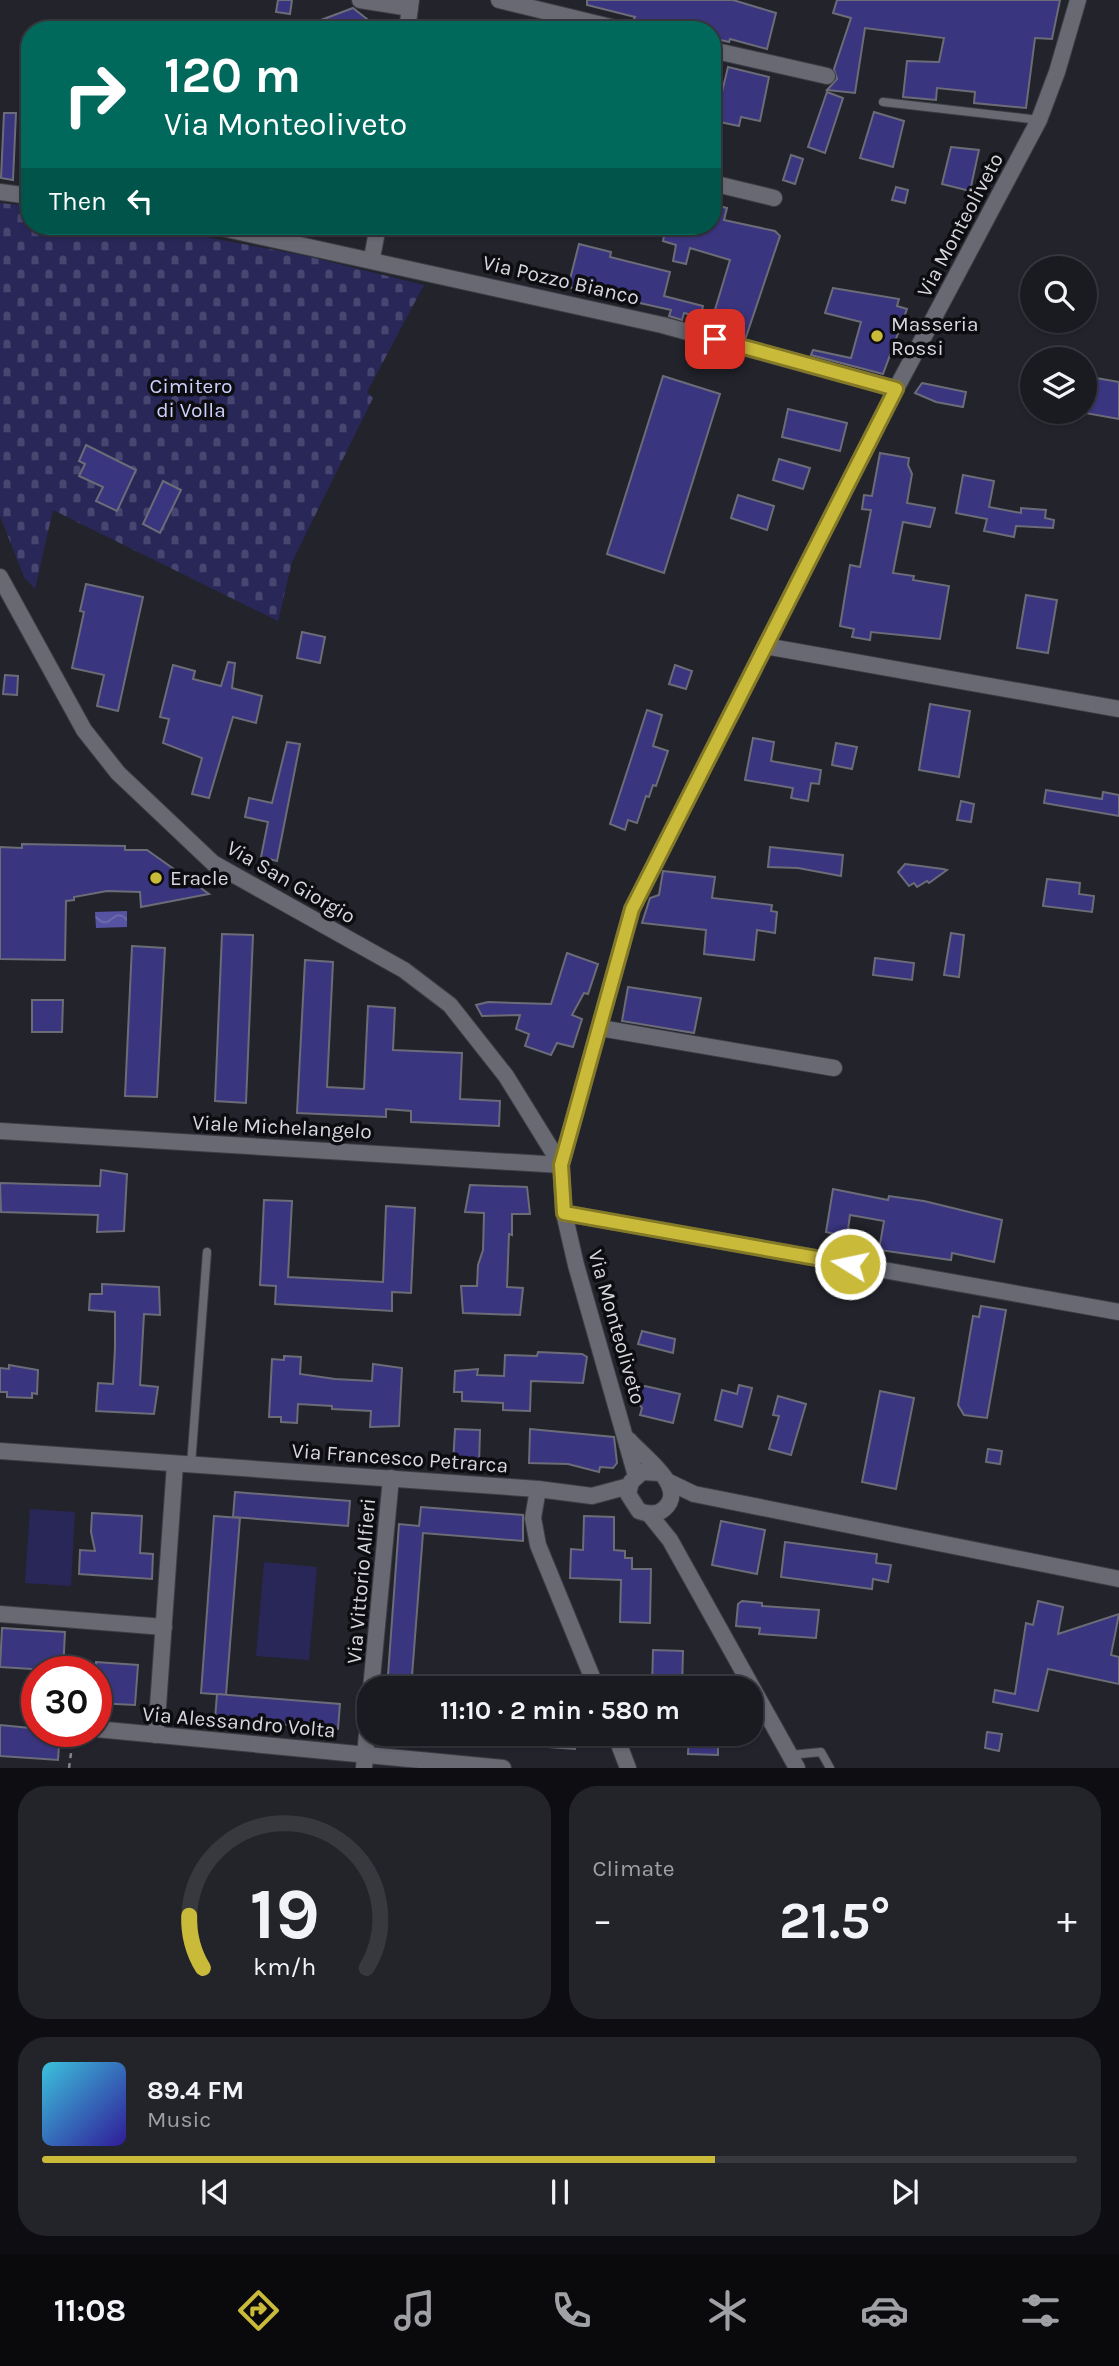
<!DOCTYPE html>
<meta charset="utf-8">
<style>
:root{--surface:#1a1a21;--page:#23232a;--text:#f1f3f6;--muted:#9fa1a5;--line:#38383f;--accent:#caba3a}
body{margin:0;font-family:Karla,sans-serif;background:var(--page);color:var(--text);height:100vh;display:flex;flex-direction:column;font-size:26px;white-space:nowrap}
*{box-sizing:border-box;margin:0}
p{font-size:23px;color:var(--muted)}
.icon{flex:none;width:38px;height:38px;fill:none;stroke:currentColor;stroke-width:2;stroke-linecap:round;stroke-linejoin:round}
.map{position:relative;height:1768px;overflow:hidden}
.drawer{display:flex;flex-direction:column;gap:18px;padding:18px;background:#0e0e12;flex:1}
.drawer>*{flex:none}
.top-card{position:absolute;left:21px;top:21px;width:700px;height:214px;border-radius:28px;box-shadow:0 2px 5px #0004,0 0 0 2px var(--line);background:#00695c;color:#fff;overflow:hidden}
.buttons{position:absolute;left:1020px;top:256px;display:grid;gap:14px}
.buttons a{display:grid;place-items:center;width:77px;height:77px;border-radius:50%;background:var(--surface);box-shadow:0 2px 5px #0004,0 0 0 2px var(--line);font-size:35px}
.speed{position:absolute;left:21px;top:1656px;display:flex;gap:14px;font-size:35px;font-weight:700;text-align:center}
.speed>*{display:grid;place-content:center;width:91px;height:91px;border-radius:50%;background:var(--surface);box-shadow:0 2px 5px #0004,0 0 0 2px var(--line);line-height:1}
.speed .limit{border:10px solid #d22;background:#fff;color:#111}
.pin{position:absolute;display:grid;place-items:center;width:60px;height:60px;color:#fff;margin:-30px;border-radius:14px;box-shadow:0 4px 10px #0006}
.me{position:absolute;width:77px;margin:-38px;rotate:280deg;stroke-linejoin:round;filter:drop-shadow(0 0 5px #0008)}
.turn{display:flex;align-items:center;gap:24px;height:147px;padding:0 28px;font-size:32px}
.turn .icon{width:91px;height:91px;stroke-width:2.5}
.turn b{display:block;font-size:49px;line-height:60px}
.then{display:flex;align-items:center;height:66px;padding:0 28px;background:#0003;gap:14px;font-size:26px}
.big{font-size:52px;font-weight:700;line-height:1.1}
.drawer .widget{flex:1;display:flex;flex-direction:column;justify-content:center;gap:10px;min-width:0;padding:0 24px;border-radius:28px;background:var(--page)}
.drawer .dial{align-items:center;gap:0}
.dial svg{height:182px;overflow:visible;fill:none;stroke:var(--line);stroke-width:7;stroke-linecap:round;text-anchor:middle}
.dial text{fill:var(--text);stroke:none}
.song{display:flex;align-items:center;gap:21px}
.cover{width:84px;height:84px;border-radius:10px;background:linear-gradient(135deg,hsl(190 70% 55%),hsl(250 70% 35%))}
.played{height:7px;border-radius:4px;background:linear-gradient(90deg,var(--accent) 65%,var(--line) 65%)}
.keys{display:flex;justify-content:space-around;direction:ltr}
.heat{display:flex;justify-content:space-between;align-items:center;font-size:38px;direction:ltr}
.drawer .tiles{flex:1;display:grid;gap:18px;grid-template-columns:1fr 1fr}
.widget:last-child{grid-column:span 2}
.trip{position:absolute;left:357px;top:1676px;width:406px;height:70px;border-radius:28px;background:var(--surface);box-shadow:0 2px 5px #0004,0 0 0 2px var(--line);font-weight:700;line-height:70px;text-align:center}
.tabs{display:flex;height:112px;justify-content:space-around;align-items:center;background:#0a0a0d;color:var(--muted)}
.tabs .icon{width:49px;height:49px}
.tabs .active{color:var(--accent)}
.tabs b{font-size:32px;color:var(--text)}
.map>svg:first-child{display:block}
.green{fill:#292758}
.cemetery{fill:url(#cemetery-stones)}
.water{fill:url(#water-waves)}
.building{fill:#3a357f;stroke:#6b6c77;stroke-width:2}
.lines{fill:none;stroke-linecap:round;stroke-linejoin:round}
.service-casing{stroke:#3d3e44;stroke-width:10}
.minor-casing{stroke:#3d3e44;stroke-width:18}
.path{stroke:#85858d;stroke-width:2.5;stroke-dasharray:5 5;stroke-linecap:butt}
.service{stroke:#686973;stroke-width:8}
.minor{stroke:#686973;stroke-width:16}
.route-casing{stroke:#837926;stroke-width:18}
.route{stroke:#caba3a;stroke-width:12}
.poi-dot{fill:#caba3a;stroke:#0d0d11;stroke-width:2.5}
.labels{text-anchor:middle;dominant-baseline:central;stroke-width:7;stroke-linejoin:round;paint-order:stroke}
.street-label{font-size:21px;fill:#d7d8de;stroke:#0d0d11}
.poi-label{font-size:21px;fill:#d7d8de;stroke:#0d0d11;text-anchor:start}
.park-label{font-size:21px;fill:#cdd0fc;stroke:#0d0d11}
</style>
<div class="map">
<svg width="1119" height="1768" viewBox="0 0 1119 1768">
<defs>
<pattern id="cemetery-stones" width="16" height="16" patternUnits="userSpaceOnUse" patternTransform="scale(1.75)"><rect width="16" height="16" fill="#292758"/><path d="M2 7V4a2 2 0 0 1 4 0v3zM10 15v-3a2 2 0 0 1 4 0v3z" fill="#474670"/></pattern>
<pattern id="water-waves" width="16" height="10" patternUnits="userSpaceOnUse" patternTransform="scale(1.75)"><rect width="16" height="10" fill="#5654a2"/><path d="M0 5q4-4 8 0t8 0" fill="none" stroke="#6e6cae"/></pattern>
</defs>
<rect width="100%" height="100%" fill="#23232c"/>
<g class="green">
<polygon points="30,1509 75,1512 71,1586 25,1583"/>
<polygon points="264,1562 317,1567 309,1660 256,1656"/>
</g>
<polygon class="cemetery" points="0,203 30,206 30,226 149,226 306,256 424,285 367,392 373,398 292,562 278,621 53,510 35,589 24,577 0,516"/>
<polygon class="water" points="127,911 127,927 96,928 95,912"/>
<g class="building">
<polygon points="278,0 292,0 290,14 276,12"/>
<polygon points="587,0 733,0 776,13 767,49 730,39 729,42 712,38 712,30 682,30 662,24 661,28 633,21 635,17 587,5"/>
<polygon points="837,0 1060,0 1052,39 1035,38 1026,108 974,103 975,92 937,88 936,100 903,97 907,61 939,62 944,38 865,28 855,93 827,90 837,79 834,69 851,18 833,13"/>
<polygon points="353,8 381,30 298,30 297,29"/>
<polygon points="728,67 769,77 760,121 741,117 739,126 715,121"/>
<polygon points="827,92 843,98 825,153 808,147"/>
<polygon points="874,112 904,121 893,167 860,158"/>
<polygon points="4,113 16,113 13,180 1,178"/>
<polygon points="951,147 979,150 970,191 942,184"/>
<polygon points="791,155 803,159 795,184 783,180"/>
<polygon points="896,187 908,190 905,203 892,200"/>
<polygon points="712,204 727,208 724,220 775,231 780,236 746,337 710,326 730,260 690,248 686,264 673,261 676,245 663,241 666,226 712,226"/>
<polygon points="579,244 611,252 610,257 670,272 664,296 703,306 700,317 684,313 682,320 669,316 671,310 568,287"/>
<polygon points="833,288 899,299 897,306 907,309 883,374 811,355 813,350 851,358 861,322 825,313"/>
<polygon points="663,376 720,394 664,573 607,554"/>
<polygon points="1085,376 1119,382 1119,419 1085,413"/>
<polygon points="922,383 966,392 963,407 936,402 915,393"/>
<polygon points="788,409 847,423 840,451 782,437"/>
<polygon points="86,445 136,470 117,511 96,501 103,487 79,476 85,464 79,461"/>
<polygon points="880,453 909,458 908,465 912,474 907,503 935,508 930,527 903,522 893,573 914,576 913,580 949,586 940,639 871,632 870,640 852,637 854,629 840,626 850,565 860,567 871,510 862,509 864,495 872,496"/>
<polygon points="779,459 810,468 803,489 773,480"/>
<polygon points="963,475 994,481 989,507 1021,513 1021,508 1046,510 1045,518 1054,520 1053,528 1016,526 1014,537 984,531 987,519 956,513"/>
<polygon points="163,481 181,490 160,533 143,524"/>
<polygon points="738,495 774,506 767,530 731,518"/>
<polygon points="86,584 143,597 118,711 97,706 104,675 72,668 84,612 80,611"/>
<polygon points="1026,595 1057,600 1048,653 1017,648"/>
<polygon points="302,632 325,637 320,663 297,658"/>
<polygon points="228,662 235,663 232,688 262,696 256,723 233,717 209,798 192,794 202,758 163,743 169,719 160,717 173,665 195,671 193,679 221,686"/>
<polygon points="675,665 692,671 686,689 669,684"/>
<polygon points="5,675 18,676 17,695 3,694"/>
<polygon points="930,704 970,711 959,777 919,770"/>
<polygon points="647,710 662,715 653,746 668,751 656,786 653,785 649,797 646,796 637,823 628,820 625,830 610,824"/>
<polygon points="753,738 774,742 771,761 821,770 819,784 811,783 808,801 791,798 793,788 745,780"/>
<polygon points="287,742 300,744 277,861 261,857 268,822 245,817 249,798 272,803"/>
<polygon points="836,743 857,747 852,769 832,765"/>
<polygon points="1046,790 1102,799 1103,792 1119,795 1119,816 1044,803"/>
<polygon points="961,801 974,804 971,822 957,820"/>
<polygon points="22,844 125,846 125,850 147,850 209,894 141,907 140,892 107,891 74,897 74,900 66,901 65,960 0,959 0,847 22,848"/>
<polygon points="770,847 843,855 841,876 798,868 768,867"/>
<polygon points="905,864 943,869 947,870 929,883 927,881 917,887 914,883 909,886 898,872"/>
<polygon points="663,871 715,877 712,898 772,905 771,911 777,912 775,933 757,930 754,960 704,954 706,930 642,923 650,898 659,895"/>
<polygon points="1047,879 1080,883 1079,894 1094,896 1092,912 1043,906"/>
<polygon points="951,933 964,935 959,977 944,975"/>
<polygon points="222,934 253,935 246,1103 215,1101"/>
<polygon points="132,946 165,948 157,1097 125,1096"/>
<polygon points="567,953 598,964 588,994 584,993 572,1015 582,1019 573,1047 557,1043 551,1055 525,1046 529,1034 516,1029 520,1015 482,1016 476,1005 488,1002 551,1004"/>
<polygon points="875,958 914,963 912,980 873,975"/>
<polygon points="305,960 333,962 327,1087 364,1089 368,1006 395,1008 393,1050 462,1053 460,1099 500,1101 499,1126 411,1122 411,1111 386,1109 386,1117 297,1113"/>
<polygon points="628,987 701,998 694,1033 622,1021"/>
<polygon points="32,1000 63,1000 62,1032 32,1032"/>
<polygon points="101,1170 127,1174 124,1231 97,1232 98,1215 1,1212 0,1183 100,1186"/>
<polygon points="470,1185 527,1187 530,1214 512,1214 512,1235 509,1234 507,1287 523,1288 520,1315 463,1313 461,1286 477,1286 478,1265 483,1250 484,1213 465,1212"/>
<polygon points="833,1189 888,1200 889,1196 924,1201 1002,1220 994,1262 952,1253 951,1260 879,1250 884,1221 850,1215 847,1237 826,1232"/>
<polygon points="264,1200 292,1201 288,1277 383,1282 386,1206 415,1208 411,1293 392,1292 392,1311 275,1304 276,1286 260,1285"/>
<polygon points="102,1284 159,1287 160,1315 144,1314 140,1385 158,1387 154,1414 96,1411 98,1383 113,1384 115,1348 115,1312 89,1310 90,1294 102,1294"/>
<polygon points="981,1306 1006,1310 987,1418 964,1415 958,1405 973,1316 979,1317"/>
<polygon points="642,1331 675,1339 673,1353 638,1344"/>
<polygon points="538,1352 582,1354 587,1357 583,1383 531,1381 530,1411 503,1410 503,1403 462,1401 462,1392 454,1392 455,1371 478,1369 477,1375 504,1376 505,1355 537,1356"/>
<polygon points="284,1356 301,1357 300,1374 335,1379 372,1381 373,1364 402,1368 399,1426 370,1427 371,1411 332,1409 332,1406 298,1404 297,1423 281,1422 281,1417 269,1417 272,1359 284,1360"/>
<polygon points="9,1365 38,1370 37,1394 32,1393 32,1398 7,1397 7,1392 0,1392 0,1368 9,1369"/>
<polygon points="739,1385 752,1388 742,1427 715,1420 722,1390 737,1394"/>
<polygon points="645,1386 680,1394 673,1423 640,1415 642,1408 637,1401 640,1388"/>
<polygon points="880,1391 914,1398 896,1489 862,1482"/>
<polygon points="778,1396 806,1404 791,1455 769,1449 779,1416 773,1415"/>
<polygon points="455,1429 480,1430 479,1465 453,1464"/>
<polygon points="530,1429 614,1437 617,1463 613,1468 600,1467 599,1472 568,1464 529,1463"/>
<polygon points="988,1449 1002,1451 1000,1464 986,1462"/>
<polygon points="235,1492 350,1501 348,1526 233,1517"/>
<polygon points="421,1507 523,1515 523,1541 423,1533 411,1689 387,1689 399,1524 419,1526"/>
<polygon points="92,1513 142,1516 140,1553 153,1554 152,1579 79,1574 80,1550 95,1551 91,1532"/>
<polygon points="214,1516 240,1518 226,1695 201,1693"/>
<polygon points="584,1516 614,1517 614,1550 625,1551 625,1558 632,1558 632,1569 651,1569 650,1623 620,1622 621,1580 570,1578 571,1549 583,1550"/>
<polygon points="721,1521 765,1530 757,1574 712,1565"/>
<polygon points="785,1542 877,1554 876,1563 891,1565 888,1582 873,1579 872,1589 781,1577"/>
<polygon points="742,1601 762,1603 762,1606 819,1610 816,1638 759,1634 760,1628 736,1626 738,1604"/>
<polygon points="1038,1601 1063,1607 1058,1634 1119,1614 1111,1655 1119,1657 1119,1684 1048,1669 1038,1711 993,1702 995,1690 1015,1694 1026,1623 1033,1625"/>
<polygon points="2,1628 65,1632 63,1671 0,1667"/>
<polygon points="653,1650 683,1651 682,1689 652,1689"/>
<polygon points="96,1662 138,1665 135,1705 96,1703"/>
<polygon points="217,1694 340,1704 338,1729 215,1719"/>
<polygon points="0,1725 60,1731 58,1760 0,1756"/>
<polygon points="987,1732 1002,1734 999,1751 985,1748"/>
<polygon points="506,1734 576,1734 575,1749 505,1744"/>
<polygon points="689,1734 718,1734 718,1755 688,1754"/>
</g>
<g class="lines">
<g class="service-casing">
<g id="service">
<polyline points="883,102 1039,120"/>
<polyline points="191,1465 207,1252"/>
<polyline points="790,1755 821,1752 830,1768"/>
</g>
</g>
<g class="minor-casing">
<g id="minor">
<polyline points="360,0 410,8"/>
<polyline points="499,0 623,30"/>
<polyline points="407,30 411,0"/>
<polyline points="712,50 827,76"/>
<polyline points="712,183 774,198"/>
<polyline points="0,192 30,196"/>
<polyline points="213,226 662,325 896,389"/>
<polyline points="372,258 378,226"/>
<polyline points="0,577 84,730 118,773 213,863 404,970 450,1005 506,1076 561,1165"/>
<polyline points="765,646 1119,709"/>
<polyline points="600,1028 834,1068"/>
<polyline points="0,1131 561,1165"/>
<polyline points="564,1213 1119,1312"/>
<path d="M629 1440C642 1456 689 1487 664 1509 656 1516 647 1514 639 1511L628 1494 631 1482 642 1472 660 1473"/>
<polyline points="0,1451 538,1489 592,1496 629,1486"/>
<polyline points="636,1476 576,1265 564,1213 561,1165 632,909 896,389 1039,120 1057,72 1078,0"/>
<polyline points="669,1482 694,1494 1119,1579"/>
<polyline points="538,1489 533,1518 538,1545 597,1689"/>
<polyline points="649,1514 670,1540 797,1768"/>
<polyline points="0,1614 164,1627"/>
<polyline points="371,1689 391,1478"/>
<polyline points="96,1729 503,1768"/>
<polyline points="615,1734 628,1768"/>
<polyline points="156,1735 175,1464"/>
<polyline points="364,1768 369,1711"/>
</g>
</g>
<polyline class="path" points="69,1768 74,1731"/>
<use href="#service" class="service"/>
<use href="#minor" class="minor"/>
</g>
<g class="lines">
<g class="route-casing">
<polyline id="route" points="715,339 896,389 632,909 561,1165 564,1213 850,1264"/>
</g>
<use href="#route" class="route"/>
</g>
<g class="poi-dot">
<circle cx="877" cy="336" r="7"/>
<circle cx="156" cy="878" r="7"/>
</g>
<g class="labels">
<g class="street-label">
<text transform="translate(960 225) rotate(-62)">Via Monteoliveto</text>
<text transform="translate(561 280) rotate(13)">Via Pozzo Bianco</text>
<text transform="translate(291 882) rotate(30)">Via San Giorgio</text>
<text transform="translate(282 1127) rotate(3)">Viale Michelangelo</text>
<text transform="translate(617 1327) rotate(74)">Via Monteoliveto</text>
<text transform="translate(400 1458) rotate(4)">Via Francesco Petrarca</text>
<text transform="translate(361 1581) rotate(-85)">Via Vittorio Alfieri</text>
<text transform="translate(239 1722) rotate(5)">Via Alessandro Volta</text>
</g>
<g class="poi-label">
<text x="891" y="324">Masseria<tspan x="891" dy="24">Rossi</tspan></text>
<text x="170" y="878">Eracle</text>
</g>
<g class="park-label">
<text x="191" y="386">Cimitero<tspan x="191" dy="24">di Volla</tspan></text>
</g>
</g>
</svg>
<div class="buttons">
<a><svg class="icon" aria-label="search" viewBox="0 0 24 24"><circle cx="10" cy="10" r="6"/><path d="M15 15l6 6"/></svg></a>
<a><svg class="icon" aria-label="layers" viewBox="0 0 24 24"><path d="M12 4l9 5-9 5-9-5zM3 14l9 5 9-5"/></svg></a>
</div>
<div class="speed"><div class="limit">30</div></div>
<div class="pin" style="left:715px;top:339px;background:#d93025"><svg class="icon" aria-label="arrive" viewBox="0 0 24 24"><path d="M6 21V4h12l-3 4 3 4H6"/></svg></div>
<svg class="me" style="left:850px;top:1264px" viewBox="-20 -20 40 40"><circle r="17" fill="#caba3a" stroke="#fff" stroke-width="3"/><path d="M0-11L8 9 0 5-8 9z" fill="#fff"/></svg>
<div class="trip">11:10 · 2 min · 580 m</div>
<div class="top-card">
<div class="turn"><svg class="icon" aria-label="right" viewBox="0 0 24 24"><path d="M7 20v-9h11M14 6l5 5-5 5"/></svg><div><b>120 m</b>Via Monteoliveto</div></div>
<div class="then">Then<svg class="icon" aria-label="left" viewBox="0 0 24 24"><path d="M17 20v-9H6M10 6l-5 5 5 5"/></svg></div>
</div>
</div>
<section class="drawer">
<div class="tiles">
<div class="widget dial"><svg viewBox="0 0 100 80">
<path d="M14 69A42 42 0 1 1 86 69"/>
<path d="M14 69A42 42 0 0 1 8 46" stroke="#caba3a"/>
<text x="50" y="56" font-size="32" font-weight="700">19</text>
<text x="50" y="72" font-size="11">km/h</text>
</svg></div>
<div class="widget"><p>Climate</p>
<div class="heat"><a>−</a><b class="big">21.5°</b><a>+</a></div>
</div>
<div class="widget">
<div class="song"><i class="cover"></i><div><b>89.4 FM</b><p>Music</p></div></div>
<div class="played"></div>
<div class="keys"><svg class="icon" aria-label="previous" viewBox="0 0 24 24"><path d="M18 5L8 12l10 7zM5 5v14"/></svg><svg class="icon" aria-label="pause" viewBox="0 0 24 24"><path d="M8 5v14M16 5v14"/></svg><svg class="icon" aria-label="next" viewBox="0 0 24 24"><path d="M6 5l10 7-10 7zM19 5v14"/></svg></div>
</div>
</div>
</section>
<nav class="tabs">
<b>11:08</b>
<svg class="icon active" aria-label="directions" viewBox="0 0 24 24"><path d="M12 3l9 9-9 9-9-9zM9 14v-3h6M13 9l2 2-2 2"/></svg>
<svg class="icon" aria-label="music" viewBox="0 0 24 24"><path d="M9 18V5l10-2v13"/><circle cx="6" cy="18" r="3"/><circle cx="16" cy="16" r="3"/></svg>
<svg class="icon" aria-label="phone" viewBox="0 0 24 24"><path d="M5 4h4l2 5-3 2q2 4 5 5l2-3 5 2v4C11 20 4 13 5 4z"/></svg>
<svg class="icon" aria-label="climate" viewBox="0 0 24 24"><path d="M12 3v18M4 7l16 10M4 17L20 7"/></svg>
<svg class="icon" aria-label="car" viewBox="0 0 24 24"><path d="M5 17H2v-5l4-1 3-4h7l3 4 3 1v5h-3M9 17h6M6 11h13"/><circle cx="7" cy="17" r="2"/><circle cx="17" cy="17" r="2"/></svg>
<svg class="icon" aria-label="filters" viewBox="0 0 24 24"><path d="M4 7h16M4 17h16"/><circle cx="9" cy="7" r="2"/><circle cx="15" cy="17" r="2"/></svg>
</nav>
